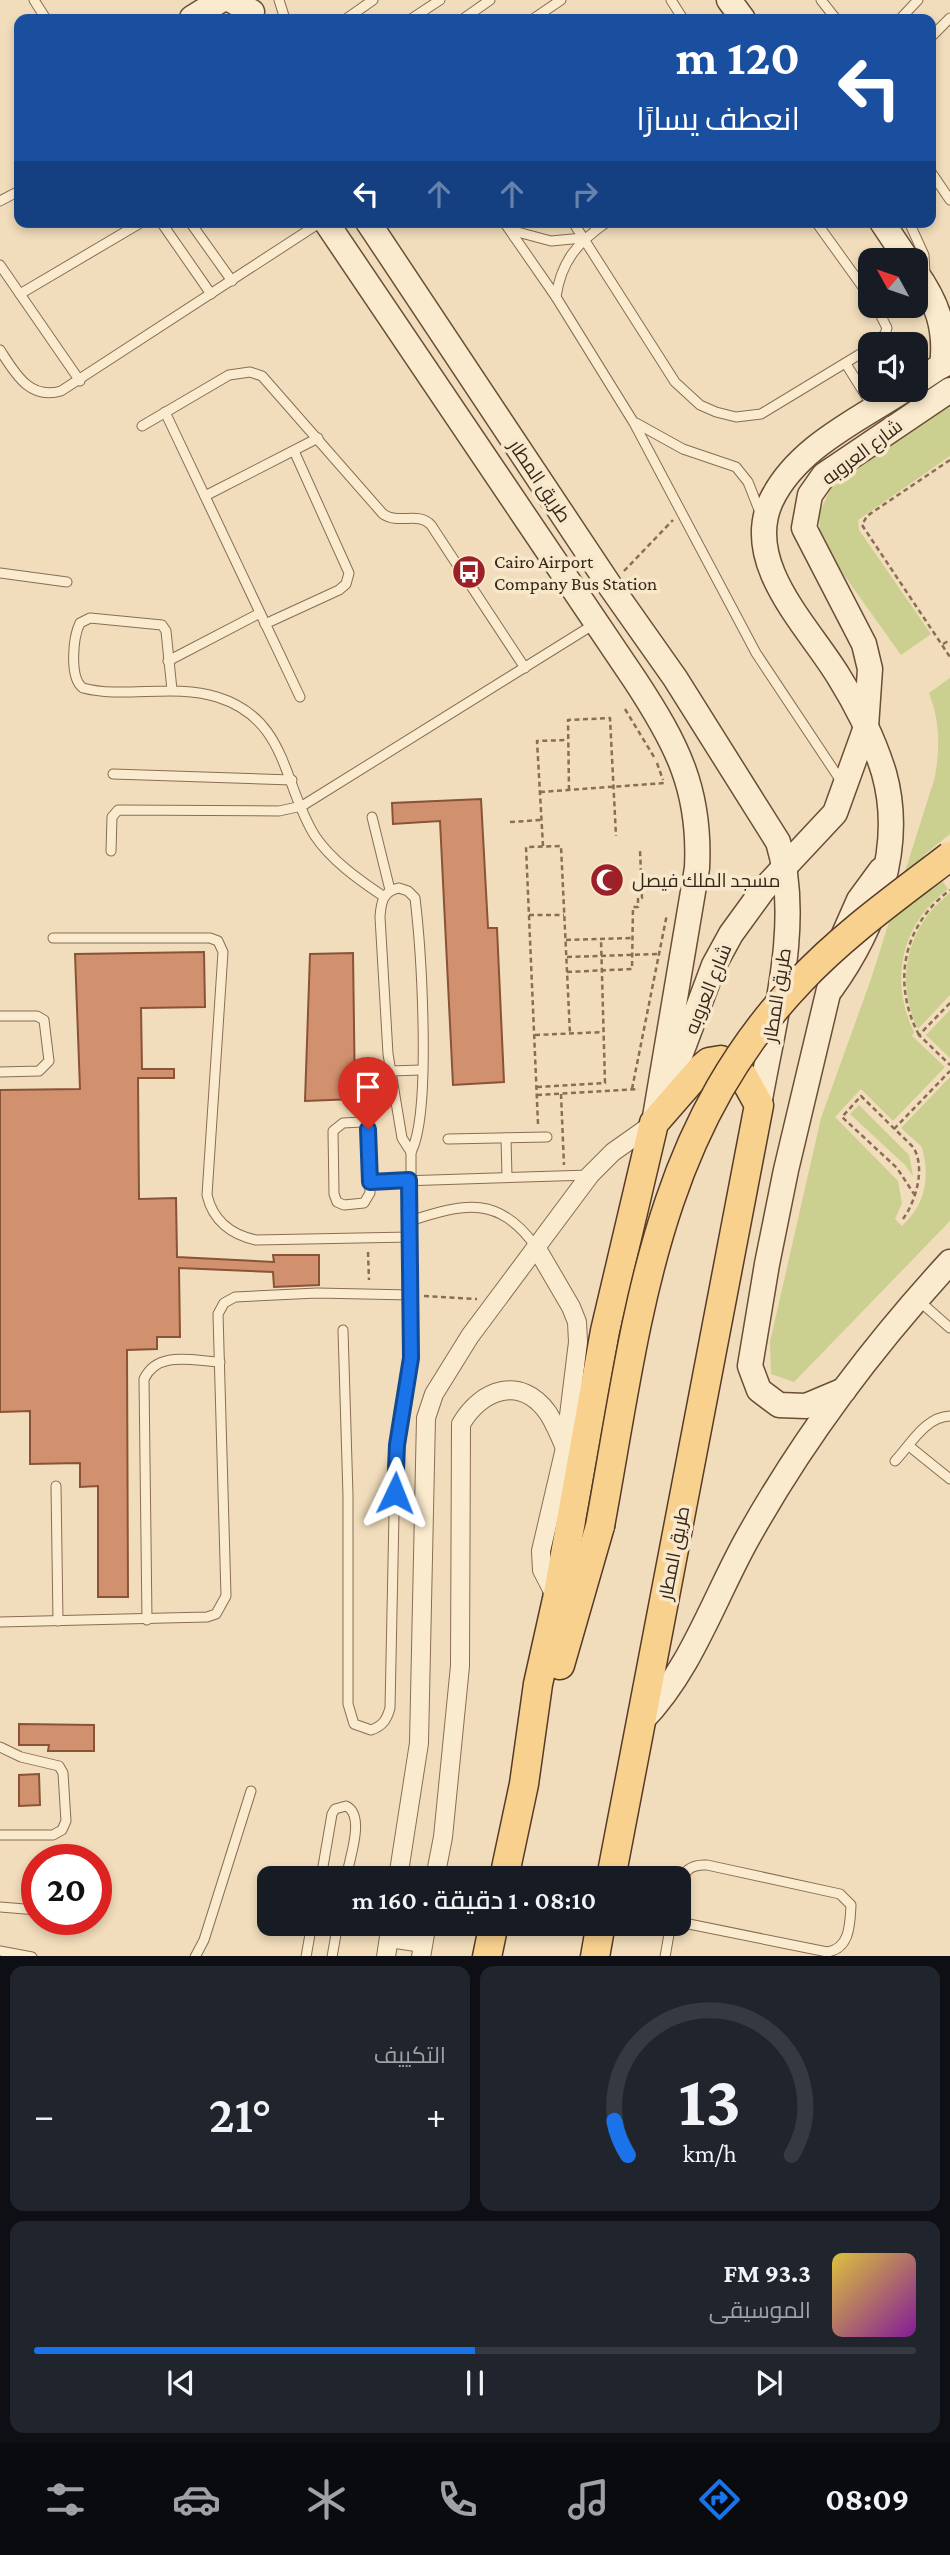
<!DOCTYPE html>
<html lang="ar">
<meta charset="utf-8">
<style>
:root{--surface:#171b24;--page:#20242c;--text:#f1f3f6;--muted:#9ea1a6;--line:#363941;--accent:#1a73e8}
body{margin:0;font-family:"Crimson Pro",Cairo,serif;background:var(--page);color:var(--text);direction:rtl;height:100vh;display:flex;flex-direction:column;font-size:26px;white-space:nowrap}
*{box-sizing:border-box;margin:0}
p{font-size:23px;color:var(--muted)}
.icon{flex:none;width:38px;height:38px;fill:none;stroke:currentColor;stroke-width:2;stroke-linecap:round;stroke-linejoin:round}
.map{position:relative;height:1956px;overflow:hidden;direction:ltr}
.panel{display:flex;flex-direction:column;gap:10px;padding:10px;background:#0d0f14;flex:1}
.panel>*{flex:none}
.top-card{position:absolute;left:14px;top:14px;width:922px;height:214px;border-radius:14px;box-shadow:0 4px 10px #0003;direction:rtl;background:#1a4fa0;color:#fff;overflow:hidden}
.needle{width:46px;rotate:310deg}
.buttons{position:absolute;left:858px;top:248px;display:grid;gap:14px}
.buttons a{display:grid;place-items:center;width:70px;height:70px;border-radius:14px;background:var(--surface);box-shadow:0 4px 10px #0003;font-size:35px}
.speed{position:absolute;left:21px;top:1844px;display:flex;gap:14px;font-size:35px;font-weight:700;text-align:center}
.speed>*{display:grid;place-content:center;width:91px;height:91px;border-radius:50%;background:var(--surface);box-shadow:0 4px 10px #0003;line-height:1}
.speed .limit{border:10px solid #d22;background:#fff;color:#111}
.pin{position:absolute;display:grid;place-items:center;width:60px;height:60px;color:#fff;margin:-72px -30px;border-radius:50% 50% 50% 0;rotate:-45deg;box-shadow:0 0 7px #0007}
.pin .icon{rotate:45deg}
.me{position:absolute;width:77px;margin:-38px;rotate:2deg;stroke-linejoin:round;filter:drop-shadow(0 0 5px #0008)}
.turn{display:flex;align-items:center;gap:24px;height:147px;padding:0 21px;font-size:32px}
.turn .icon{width:91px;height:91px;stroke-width:2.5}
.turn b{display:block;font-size:49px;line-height:60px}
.lanes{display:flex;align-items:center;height:66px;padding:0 21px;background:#0003;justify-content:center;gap:35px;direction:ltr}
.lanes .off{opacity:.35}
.big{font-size:52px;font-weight:600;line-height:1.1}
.panel .card{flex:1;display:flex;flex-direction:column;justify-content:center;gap:10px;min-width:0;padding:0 24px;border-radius:14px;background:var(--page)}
.panel .dial{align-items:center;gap:0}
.dial svg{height:182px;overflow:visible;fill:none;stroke:var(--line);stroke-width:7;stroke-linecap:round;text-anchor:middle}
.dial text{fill:var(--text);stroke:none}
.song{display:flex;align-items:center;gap:21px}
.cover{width:84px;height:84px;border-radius:10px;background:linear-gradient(135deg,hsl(50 70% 55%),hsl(290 70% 35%))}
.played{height:7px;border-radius:4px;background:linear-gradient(90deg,var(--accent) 50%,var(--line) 50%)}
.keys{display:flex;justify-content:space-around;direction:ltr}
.heat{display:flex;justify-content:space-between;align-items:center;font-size:38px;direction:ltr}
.panel .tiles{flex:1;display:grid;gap:10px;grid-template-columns:1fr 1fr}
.card:last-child{grid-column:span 2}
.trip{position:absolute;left:257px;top:1866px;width:434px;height:70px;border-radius:14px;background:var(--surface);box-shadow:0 4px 10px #0003;font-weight:600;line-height:70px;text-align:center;direction:rtl}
.tab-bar{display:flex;height:112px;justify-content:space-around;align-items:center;background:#090b0e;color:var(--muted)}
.tab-bar .icon{width:49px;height:49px}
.tab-bar .active{color:var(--accent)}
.tab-bar b{font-size:32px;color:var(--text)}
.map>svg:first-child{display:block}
.green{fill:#cbcf8f}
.building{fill:#d2916e;stroke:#895338;stroke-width:2}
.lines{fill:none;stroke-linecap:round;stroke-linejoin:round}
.lane-casing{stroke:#896d54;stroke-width:11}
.street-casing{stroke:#896d54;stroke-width:20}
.secondary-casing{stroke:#6a4e37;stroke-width:27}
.primary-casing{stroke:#563b29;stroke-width:31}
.path{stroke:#896d54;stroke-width:2.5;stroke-dasharray:5 3.5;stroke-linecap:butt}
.lane{stroke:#fbebce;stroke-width:9}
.street{stroke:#fbebce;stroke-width:18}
.secondary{stroke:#fbebce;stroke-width:24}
.primary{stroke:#f8d18f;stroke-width:28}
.primary-bridge-casing{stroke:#563b29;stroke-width:31;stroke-linecap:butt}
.primary-bridge{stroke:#f8d18f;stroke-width:28}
.route-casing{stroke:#114b97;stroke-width:18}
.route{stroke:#1a73e8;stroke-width:12}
.labels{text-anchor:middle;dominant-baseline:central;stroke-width:7;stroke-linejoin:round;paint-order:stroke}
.street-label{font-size:19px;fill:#37261a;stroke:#f8e8cb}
.poi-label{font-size:19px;fill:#37261a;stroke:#f8e8cb;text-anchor:start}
</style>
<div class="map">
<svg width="950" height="1957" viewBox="0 0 950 1957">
<rect width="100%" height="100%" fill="#f1ddbb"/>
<g class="green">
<polygon points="950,405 950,456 858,520 859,530 931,634 901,655 829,554 820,535 819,513 833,484"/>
<path d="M950 678V834L924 855 948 889C901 923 889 982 914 1032L912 1036 945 1067 893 1121 861 1089 835 1117 898 1181 902 1203 895 1219 902 1226C926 1204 930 1178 922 1147L901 1128 950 1077V1221L794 1382 771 1374 770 1342 821 1118 871 979 935 777C940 746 940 722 929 693Z"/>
<path d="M950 893V995L918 1029C894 980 907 926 950 893Z"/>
<polygon points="950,1010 950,1058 926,1035"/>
<polygon points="859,1105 909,1155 913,1176 905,1165 850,1114"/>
</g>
<g class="building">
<polygon points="481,799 488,928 497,928 504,1082 453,1085 440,821 393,824 392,803"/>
<polygon points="204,952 205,1007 141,1008 142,1069 174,1069 174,1078 138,1078 139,1199 176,1198 177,1257 274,1262 273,1255 319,1255 319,1285 274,1287 273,1272 179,1268 180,1337 157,1337 157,1349 127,1350 128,1597 98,1597 98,1486 80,1487 80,1463 30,1464 30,1411 0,1412 0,1090 80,1089 75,954"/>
<polygon points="353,953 355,1099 305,1101 310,954"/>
<polygon points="19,1724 94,1725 94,1751 48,1751 49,1745 19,1745"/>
<polygon points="39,1774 40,1805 19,1806 19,1775"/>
</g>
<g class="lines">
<g class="lane-casing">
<g id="lane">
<polyline points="34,0 46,19"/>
<polyline points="279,0 285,19"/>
<polyline points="671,0 683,19"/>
<polyline points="821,0 836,19"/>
<polyline points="346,19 373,0"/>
<polyline points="411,19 440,0"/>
<polyline points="463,19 490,0"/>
<polyline points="533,19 561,0"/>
<polyline points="900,19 918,0"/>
<polyline points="931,37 950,18"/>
<polyline points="931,172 950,200"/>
<polyline points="0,201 19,191"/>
<polyline points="161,222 211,294"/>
<polyline points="190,222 232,281"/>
<polyline points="504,222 556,297 634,423 756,653 841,781"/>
<polyline points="573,222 675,382 700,405 716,412 736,417 761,414 870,348"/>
<polyline points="816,222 870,297"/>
<polyline points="909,222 924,255 925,273"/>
<polyline points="510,230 551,241 583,238"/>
<polyline points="0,265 80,381"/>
<polyline points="20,294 142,222"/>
<path d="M556 297C561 261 578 242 607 222"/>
<polyline points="874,345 885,334 887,328 876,306"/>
<path d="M0 350C15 373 29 400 61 391L321 222"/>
<polyline points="846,364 873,407"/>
<polyline points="165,412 300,697"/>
<polyline points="636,423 683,449 736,467 748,482 761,515"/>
<path d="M142 426 229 375 250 372 262 376 383 514C399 525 418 511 431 525L525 668"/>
<polyline points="205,496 318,438"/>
<polyline points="0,573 67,582"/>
<polyline points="265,624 339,590 346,584 349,573 294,451"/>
<polyline points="168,661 260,613"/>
<path d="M172 690 166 631 162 625 90 618 80 623C73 637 69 678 83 688 124 699 173 683 217 697 288 719 282 783 315 836 331 860 359 880 383 896"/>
<polyline points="113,774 292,780"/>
<polyline points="372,817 390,890"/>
<polyline points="111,851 112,817 118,810 279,811 302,806 596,623"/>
<path d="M399 888 408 891 415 898C421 948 432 1113 411 1152L402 1138 388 1054 380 917C381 902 383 891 399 888Z"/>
<path d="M53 938H210L218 941 223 952 207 1195C213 1221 232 1235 256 1240L410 1237"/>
<polyline points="0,1016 37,1016 44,1020 49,1061 39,1071 0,1072"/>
<polyline points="390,1071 421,1070"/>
<polygon points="362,1122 367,1129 370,1193 364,1203 344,1205 337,1202 334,1194 333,1131 343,1123"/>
<polyline points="506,1138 507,1177"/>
<polyline points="448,1139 547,1137"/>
<polyline points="370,1182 590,1175"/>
<path d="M410 1221C465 1203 499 1195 536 1247"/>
<polyline points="917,1299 950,1328"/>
<path d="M343 1330 348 1496V1704L354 1724 371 1730C383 1726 387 1719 390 1708L395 1466 411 1358V1152"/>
<polyline points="909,1446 950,1479"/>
<path d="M895 1461C911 1444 925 1417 950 1416"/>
<polyline points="56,1486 58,1621"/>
<path d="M147 1620 144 1379C158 1350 193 1361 220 1362"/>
<polyline points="0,1622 207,1617 216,1614 226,1596 218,1314 224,1303 235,1297 317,1293 411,1295"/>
<polyline points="0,1747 21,1757 59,1766 63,1773 66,1821 62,1830 53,1835 0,1835"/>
<path d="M321 1878 332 1814 335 1809 346 1806C366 1815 349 1860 346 1878"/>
<path d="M679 1888C683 1871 690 1864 707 1865L840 1894 851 1905C850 1924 850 1949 827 1952L679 1922"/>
<polyline points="0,1907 37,1910"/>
<polyline points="0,1951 32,1957"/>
<polyline points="195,1957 204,1940 251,1791"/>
<polyline points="306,1957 312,1923"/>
<polyline points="332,1957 338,1923"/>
<polyline points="665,1957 671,1923"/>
</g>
</g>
<g class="street-casing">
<g id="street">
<polyline points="536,1247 571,1307 577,1322 578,1342 565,1448 541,1551 542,1570 557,1599"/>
<polyline points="398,1878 419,1743 426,1418 434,1394 470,1336 590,1175 613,1152 654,1123"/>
<path d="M435 1878 443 1837 460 1666 461 1424C481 1389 521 1375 548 1413 555 1424 560 1436 565 1448"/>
<polyline points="389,1938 423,1943"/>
<polyline points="386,1957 391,1923"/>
<polyline points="421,1957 427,1923"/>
</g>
</g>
<g class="secondary-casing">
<g id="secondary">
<polyline points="231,0 252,12"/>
<polyline points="729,0 743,19"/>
<polyline points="192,18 221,0"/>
<path d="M326 222 635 680C677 744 701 790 697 868L654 1123"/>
<path d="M368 222 608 583 675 678 778 842C803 921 773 1023 759 1105"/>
<polyline points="882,222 908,261"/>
<path d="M915 271C937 302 947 328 942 366"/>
<polyline points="915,383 950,360"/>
<path d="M831 989C875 928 905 848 884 773 874 740 857 706 839 677 809 627 742 564 771 501 796 448 858 420 904 390"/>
<polyline points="672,1077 714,965 731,934 763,890 835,813 866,727 870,669 864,644 804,528 810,495 824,475 950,390"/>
<polyline points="844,1390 806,1406 779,1405 759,1390 750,1366 767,1264 786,1170 840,943 859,900 881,870"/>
<path d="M642 1720C690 1671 713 1601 746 1541 802 1440 872 1347 950 1262"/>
</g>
</g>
<g class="primary-casing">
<g id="primary">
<polyline points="560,1665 600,1526"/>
<polyline points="504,1878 524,1784 538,1684 557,1599 605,1331 654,1123 702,1068 709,1062 721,1060 743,1076 759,1105 611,1878"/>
<polyline points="487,1957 494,1923"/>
<polyline points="595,1957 601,1923"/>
</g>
</g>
<g class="path">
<polyline points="950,460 867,516 862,525 950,657"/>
<polyline points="624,571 673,520"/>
<polyline points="943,644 950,640"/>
<polyline points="625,709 654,757"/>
<polyline points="657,763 663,780"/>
<polyline points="569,790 568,720 610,718 616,836"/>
<polyline points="540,792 665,783"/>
<polyline points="510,822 541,820"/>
<polyline points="543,846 537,741 568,740"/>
<polyline points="529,915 564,915"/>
<polyline points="566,940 633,938"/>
<polyline points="567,957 658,954"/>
<polyline points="567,972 632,969 633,907 638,907 638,898 642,898 640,850"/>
<polyline points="950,1003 919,1035 950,1065"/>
<polyline points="535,1035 603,1032"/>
<path d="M919 1035C892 984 902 926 950 890"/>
<polyline points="537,1087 605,1083 601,939"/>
<polyline points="632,1089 667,914"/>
<polyline points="561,1094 564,1165"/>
<polyline points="537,1095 639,1089"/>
<polyline points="538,1124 526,847 561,846 570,1034"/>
<polyline points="894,1129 950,1071"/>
<path d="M903 1219C916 1201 926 1167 913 1147L861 1096 842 1117 897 1168 914 1194"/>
<polyline points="368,1252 369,1280"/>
<polyline points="424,1296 477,1299"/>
</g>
<use href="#lane" class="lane"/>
<use href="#street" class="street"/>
<use href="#secondary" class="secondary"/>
<use href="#primary" class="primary"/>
<g class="primary-bridge-casing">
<path id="primary-bridge" d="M600 1526C637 1326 652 1137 799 982 844 934 898 896 950 856"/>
</g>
<use href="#primary-bridge" class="primary-bridge"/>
</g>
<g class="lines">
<g class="route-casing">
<polyline id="route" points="368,1129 370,1182 409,1180 411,1358 397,1445 395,1493"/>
</g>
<use href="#route" class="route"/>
</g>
<defs>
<g id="bus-disc" transform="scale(1.75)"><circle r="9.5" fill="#9c2028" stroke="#f8e8cb"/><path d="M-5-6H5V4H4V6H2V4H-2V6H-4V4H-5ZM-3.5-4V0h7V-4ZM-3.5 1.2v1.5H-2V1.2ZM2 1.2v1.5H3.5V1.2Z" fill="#fff"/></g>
<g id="mosque-disc" transform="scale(1.75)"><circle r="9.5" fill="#9c2028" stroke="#f8e8cb"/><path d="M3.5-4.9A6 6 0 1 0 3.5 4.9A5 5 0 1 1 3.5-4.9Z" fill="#fff"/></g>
</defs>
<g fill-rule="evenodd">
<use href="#bus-disc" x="469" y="572"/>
<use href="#mosque-disc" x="607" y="880"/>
</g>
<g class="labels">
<g class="street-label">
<text transform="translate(862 452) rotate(-37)">شارع العروبه</text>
<text transform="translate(540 481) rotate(56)">طريق المطار</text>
<text transform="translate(708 989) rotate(-68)">شارع العروبه</text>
<text transform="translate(777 995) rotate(-81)">طريق المطار</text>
<text transform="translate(674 1553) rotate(-79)">طريق المطار</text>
</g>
<g class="poi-label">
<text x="494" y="561">Cairo Airport<tspan x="494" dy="22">Company Bus Station</tspan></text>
<text x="632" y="880">مسجد الملك فيصل</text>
</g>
</g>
</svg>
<div class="buttons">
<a><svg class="needle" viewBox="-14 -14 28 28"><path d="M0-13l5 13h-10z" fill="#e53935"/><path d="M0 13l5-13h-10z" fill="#9ea1a6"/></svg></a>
<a><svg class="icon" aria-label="sound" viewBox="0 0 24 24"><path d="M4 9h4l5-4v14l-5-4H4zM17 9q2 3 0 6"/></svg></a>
</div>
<div class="speed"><div class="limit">20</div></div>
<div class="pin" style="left:368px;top:1129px;background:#d93025"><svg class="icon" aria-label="arrive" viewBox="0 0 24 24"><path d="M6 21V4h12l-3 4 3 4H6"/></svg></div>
<svg class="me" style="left:395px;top:1493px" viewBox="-20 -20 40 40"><path d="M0-17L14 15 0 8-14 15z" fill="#1a73e8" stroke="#fff" stroke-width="4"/></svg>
<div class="trip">08:10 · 1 دقيقة · 160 m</div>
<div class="top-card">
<div class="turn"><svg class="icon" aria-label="left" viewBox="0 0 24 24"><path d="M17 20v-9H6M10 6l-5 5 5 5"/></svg><div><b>120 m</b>انعطف يسارًا</div></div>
<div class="lanes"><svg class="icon" aria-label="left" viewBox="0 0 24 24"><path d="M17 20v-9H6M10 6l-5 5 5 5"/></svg><svg class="icon off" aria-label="ahead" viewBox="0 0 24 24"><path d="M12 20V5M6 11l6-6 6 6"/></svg><svg class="icon off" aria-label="ahead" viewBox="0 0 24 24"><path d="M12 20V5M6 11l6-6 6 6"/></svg><svg class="icon off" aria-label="right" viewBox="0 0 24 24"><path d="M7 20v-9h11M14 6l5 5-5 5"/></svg></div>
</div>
</div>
<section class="panel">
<div class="tiles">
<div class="card dial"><svg viewBox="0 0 100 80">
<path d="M14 69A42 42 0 1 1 86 69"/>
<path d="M14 69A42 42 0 0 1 8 54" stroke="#1a73e8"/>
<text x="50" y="56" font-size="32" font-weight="700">13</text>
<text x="50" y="72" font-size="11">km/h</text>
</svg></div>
<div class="card"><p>التكييف</p>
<div class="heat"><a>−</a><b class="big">21°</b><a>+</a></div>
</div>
<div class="card">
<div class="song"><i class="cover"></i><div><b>93.3 FM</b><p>الموسيقى</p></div></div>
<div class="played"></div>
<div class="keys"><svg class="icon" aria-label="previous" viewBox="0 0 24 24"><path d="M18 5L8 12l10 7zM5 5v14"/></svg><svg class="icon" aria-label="pause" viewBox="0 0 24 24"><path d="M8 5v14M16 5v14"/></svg><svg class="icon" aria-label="next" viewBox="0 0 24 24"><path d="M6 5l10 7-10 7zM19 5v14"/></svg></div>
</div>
</div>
</section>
<nav class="tab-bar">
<b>08:09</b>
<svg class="icon active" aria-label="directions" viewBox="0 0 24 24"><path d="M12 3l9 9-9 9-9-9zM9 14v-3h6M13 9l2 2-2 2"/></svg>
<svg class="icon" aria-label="music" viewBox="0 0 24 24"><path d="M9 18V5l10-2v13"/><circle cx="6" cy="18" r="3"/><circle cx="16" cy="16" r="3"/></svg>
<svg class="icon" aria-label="phone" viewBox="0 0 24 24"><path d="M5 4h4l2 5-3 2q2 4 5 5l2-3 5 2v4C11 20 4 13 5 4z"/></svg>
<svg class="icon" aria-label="climate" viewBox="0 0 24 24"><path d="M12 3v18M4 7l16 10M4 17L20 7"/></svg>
<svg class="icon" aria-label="car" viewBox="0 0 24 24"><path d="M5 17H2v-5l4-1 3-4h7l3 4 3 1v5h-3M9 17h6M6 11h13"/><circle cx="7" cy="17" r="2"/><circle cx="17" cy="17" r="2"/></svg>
<svg class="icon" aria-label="filters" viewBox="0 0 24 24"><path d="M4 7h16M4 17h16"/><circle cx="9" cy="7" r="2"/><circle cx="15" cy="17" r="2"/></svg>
</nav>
